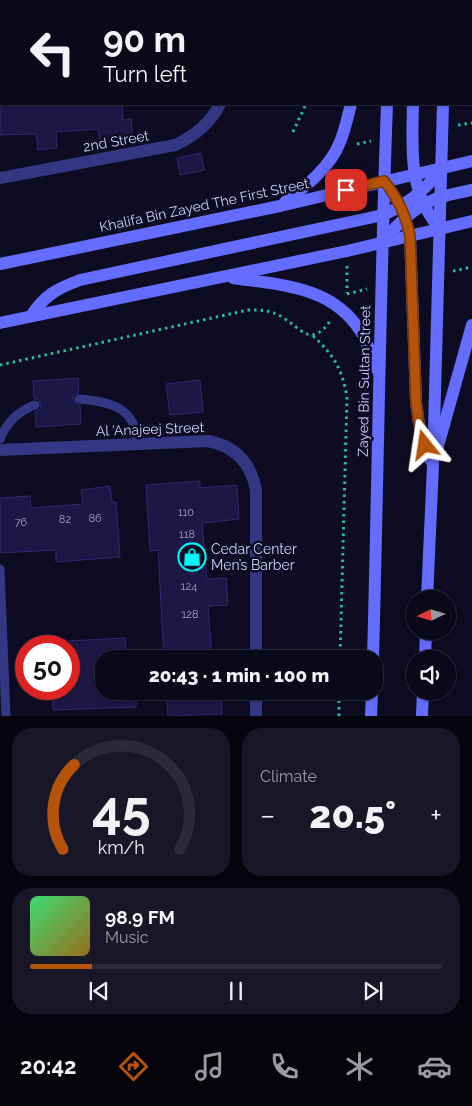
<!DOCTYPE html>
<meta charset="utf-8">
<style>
:root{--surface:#0a091a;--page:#181727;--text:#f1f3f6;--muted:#999aa2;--line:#2a2a39;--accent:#b45309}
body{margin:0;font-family:Raleway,sans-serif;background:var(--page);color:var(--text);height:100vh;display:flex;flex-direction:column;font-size:19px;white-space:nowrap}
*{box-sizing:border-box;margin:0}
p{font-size:16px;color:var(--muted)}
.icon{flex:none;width:28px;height:28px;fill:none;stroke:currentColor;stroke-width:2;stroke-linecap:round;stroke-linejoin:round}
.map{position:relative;height:716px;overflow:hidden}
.side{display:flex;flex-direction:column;gap:12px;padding:12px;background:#06050e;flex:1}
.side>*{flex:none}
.guide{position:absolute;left:0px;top:0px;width:472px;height:105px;box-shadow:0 1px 4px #0004,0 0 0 1px var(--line);background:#0a091a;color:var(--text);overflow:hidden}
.needle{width:32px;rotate:265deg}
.controls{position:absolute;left:406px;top:590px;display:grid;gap:10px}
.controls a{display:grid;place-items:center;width:50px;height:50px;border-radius:50%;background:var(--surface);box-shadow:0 1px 4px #0004,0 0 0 1px var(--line);font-size:25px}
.speed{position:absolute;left:15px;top:635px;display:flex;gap:10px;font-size:25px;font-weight:700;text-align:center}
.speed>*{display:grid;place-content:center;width:65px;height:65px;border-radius:50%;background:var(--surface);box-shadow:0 1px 4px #0004,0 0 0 1px var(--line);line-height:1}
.speed .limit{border:8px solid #d22;background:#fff;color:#111}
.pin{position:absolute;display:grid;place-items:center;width:42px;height:42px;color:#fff;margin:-21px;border-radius:10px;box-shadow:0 2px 8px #0006}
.me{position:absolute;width:55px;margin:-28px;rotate:345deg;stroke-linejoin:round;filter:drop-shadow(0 0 4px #0008)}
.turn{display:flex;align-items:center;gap:18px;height:105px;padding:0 20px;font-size:22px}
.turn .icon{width:65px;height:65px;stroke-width:2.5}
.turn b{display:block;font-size:35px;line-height:42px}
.big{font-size:38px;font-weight:800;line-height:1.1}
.side .card{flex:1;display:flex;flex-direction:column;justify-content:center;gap:8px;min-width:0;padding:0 18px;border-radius:20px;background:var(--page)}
.side .dial{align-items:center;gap:0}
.dial svg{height:130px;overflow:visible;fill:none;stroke:var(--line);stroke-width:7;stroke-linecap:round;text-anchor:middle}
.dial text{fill:var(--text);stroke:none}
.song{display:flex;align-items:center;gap:15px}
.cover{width:60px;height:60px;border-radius:8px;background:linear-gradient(135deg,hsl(140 70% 55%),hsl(40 70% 35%))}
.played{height:5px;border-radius:2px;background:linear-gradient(90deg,var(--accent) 15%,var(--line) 15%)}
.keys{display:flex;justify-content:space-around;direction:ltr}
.heat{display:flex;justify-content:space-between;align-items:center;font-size:28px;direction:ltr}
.side .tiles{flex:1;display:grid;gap:12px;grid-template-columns:1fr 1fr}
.card:last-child{grid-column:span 2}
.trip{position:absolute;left:95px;top:650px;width:288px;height:50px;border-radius:20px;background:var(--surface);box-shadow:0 1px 4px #0004,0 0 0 1px var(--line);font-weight:800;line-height:50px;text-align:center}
.tab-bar{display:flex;height:80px;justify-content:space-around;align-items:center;background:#04040a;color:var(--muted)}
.tab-bar .icon{width:35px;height:35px}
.tab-bar .selected{color:var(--accent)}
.tab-bar b{font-size:22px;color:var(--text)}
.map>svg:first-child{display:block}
.building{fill:#1c1744;stroke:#302872}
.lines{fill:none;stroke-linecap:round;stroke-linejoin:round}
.path{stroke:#27baa5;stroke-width:3;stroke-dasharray:2.5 4;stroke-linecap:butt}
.service{stroke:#343884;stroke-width:9}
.minor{stroke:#343884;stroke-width:12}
.secondary{stroke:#646dff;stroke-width:12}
.route-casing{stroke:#753606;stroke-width:12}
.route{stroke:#b45309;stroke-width:9}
.labels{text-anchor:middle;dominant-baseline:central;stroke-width:5;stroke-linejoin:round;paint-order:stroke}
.number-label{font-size:11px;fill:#a2a0d0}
.street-label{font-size:14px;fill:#cfcdff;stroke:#0e0c22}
.poi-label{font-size:14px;fill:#cfcdff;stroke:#0e0c22;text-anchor:start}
</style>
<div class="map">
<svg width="472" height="716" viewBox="0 0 472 716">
<rect width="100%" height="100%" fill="#0e0c22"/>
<g class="building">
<polygon points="0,104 122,104 123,120 131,119 133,138 100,142 98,129 56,132 57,148 38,150 36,134 0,135"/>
<polygon points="201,153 204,170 180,175 177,158"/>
<polygon points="78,378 79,393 74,395 73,399 75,404 80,405 81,424 36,427 35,412 40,409 41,405 39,400 34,399 33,381"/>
<polygon points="200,380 203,412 170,415 166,384"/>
<polygon points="200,481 200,488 237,485 239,519 202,523 207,579 226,578 228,605 208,606 212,659 164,659 158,550 150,551 146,485"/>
<polygon points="110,486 112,502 116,502 120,557 56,562 56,550 0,553 0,498 30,496 31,508 83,504 81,490"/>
<polygon points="125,638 127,659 104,659 104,691 136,691 136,707 53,710 52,689 69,689 69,641"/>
<polygon points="166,691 221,691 222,714 168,716"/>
</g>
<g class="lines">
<g class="path">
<polyline points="343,1 343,0"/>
<polyline points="458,125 472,123"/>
<polyline points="293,132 306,104"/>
<polyline points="357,144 371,141"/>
<polyline points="347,266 347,293"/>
<polyline points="453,271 472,267"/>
<polyline points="347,294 367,289"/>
<path d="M313 336C334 355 342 369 347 397L340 659"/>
<path d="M0 365 248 310C261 310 271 310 282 317 302 329 311 348 330 321"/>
<polyline points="339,716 339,691"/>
</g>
<g class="service">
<polyline points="100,0 100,1"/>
<path d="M79 399C108 401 139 408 136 444"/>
<path d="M0 439C7 422 18 411 35 405"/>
<polyline points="0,569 6,716"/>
</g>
<g class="minor">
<polyline points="222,0 222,1"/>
<path d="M0 178 175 145C195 136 210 124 220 104"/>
<path d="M0 450 208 441C235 446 251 463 256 490V659"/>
<polyline points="256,691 256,716"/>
</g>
<g class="secondary">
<polyline points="411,0 411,1"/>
<polyline points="383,1 383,0"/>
<polyline points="448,1 448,0"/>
<polyline points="471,89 472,90"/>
<path d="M413 104C412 150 408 192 440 229"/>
<polyline points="384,181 401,206 410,236 416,402 419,424 431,461"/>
<path d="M285 202C306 186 330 168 340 142 345 130 348 116 351 104"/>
<path d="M382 243C397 224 417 204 441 197 451 194 462 192 472 190"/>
<polyline points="0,264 280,206 472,161"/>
<path d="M233 278C281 285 333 286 361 332 368 344 373 358 378 371"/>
<path d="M31 316C45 295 56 289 80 280L383 215C408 204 427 190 442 167"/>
<polyline points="0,323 347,251 472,221"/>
<polyline points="438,446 472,325"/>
<polyline points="427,599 433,465 443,104"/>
<path d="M373 659C378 474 380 289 387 104"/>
<polyline points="425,659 426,631"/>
<polyline points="371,716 372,691"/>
<polyline points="422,716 423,691"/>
</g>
</g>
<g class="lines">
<g class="route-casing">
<path id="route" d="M346 190 384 181C398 198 406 215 410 236L416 402 419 424 425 445"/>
</g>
<use href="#route" class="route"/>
</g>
<defs>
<g id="shop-ring" transform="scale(1.4375)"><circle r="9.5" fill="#0e0c22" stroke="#00f4f8" stroke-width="1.5"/><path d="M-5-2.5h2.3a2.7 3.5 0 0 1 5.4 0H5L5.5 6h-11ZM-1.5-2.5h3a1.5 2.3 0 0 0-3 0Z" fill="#00f4f8"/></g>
</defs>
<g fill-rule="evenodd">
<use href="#shop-ring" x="192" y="557"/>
</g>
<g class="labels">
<g class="number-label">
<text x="186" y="512">110</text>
<text x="95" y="518">86</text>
<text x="65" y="519">82</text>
<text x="21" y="522">76</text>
<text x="187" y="534">118</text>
<text x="189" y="586">124</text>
<text x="190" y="614">128</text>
</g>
<g class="street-label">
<text transform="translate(116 141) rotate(-10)">2nd Street</text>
<text transform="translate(204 205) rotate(-12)">Khalifa Bin Zayed The First Street</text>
<text transform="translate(364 381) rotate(-89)">Zayed Bin Sultan Street</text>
<text transform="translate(150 429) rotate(-2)">Al 'Anajeej Street</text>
</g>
<g class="poi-label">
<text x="211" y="549">Cedar Center<tspan x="211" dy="16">Men’s Barber</tspan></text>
</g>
</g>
</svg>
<div class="controls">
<a><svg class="needle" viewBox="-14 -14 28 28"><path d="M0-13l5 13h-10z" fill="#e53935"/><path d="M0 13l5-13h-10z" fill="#999aa2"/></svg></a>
<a><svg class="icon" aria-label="sound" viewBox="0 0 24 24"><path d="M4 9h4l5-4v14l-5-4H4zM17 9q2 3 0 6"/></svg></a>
</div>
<div class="speed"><div class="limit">50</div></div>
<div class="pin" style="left:346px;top:190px;background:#d93025"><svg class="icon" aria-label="arrive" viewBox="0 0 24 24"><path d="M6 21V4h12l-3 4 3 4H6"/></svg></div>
<svg class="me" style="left:425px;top:445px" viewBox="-20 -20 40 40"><path d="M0-17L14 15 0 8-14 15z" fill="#b45309" stroke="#fff" stroke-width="4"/></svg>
<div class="trip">20:43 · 1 min · 100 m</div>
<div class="guide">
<div class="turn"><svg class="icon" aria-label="left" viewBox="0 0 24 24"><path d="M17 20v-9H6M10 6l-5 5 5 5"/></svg><div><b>90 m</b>Turn left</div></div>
</div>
</div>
<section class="side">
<div class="tiles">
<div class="card dial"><svg viewBox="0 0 100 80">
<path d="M14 69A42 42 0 1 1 86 69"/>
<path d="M14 69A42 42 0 0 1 21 17" stroke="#b45309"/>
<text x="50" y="56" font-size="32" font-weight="700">45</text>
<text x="50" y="72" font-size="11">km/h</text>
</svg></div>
<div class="card"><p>Climate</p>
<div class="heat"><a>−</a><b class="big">20.5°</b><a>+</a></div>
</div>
<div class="card">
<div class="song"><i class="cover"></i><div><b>98.9 FM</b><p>Music</p></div></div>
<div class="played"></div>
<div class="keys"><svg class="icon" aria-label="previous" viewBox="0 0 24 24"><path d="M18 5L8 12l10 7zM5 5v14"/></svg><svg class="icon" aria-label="pause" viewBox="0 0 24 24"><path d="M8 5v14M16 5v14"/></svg><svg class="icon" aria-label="next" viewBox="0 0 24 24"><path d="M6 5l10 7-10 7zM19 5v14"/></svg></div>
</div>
</div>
</section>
<nav class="tab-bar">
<b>20:42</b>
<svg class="icon selected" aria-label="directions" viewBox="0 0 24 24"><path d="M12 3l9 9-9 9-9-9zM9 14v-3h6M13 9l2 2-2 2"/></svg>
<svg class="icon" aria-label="music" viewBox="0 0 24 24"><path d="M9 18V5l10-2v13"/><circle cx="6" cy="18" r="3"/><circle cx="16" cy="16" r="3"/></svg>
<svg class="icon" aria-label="phone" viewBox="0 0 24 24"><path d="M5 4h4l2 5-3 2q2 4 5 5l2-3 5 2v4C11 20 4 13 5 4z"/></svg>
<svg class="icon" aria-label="climate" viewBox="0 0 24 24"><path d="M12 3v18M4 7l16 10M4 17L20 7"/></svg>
<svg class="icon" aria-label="car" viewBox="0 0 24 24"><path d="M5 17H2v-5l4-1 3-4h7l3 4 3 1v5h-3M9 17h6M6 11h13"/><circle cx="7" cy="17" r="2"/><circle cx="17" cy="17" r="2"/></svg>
</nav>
